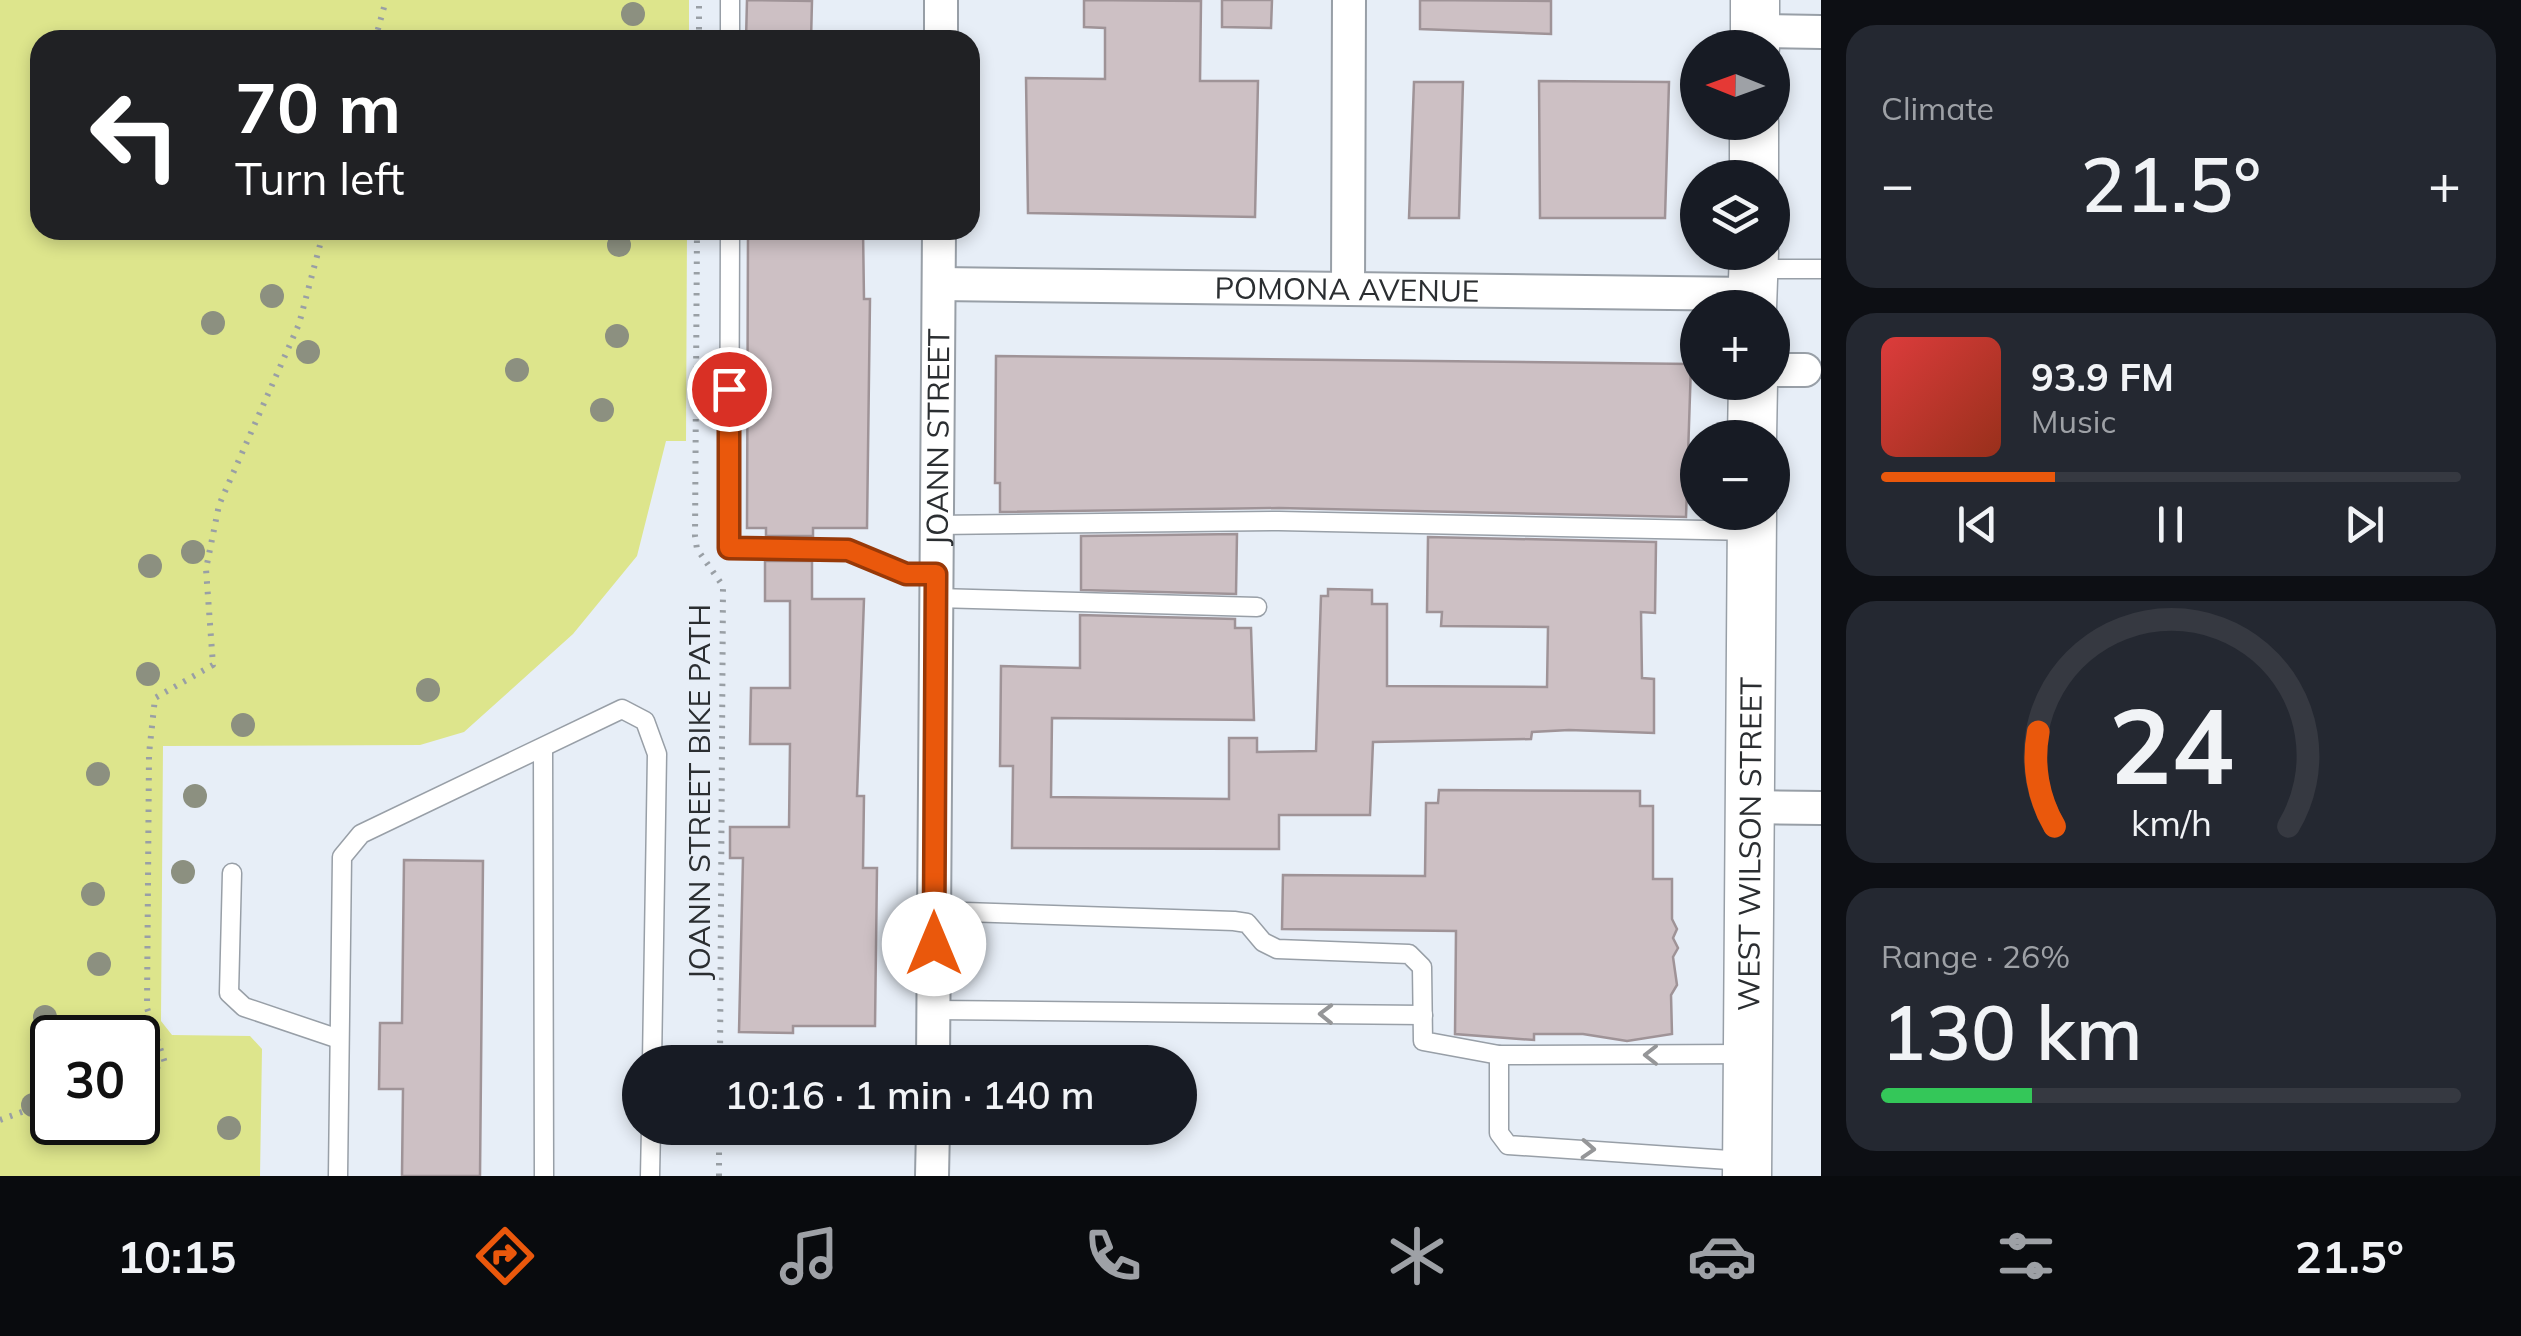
<!DOCTYPE html>
<meta charset="utf-8">
<style>
:root{--surface:#171b24;--page:#242831;--text:#f1f3f6;--muted:#9ea1a6;--line:#363941;--accent:#ea580c}
body{margin:0;font-family:Mulish,sans-serif;background:var(--page);color:var(--text);height:100vh;display:flex;flex-direction:column;font-size:38px;white-space:nowrap}
*{box-sizing:border-box;margin:0}
p{font-size:32px;color:var(--muted)}
.icon{flex:none;width:55px;height:55px;fill:none;stroke:currentColor;stroke-width:2;stroke-linecap:round;stroke-linejoin:round}
.map{position:relative;flex:1;overflow:hidden}
.panel{display:flex;flex-direction:column;gap:25px;padding:25px;background:#0d0f14;width:700px}
.panel>*{flex:none}
.banner{position:absolute;left:30px;top:30px;width:950px;height:210px;border-radius:30px;box-shadow:0 5px 15px #0003;background:#202124;color:#fff;overflow:hidden}
.needle{width:65px;rotate:271deg}
.fabs{position:absolute;left:1680px;top:30px;display:grid;gap:20px}
.fabs a{display:grid;place-items:center;width:110px;height:110px;border-radius:50%;background:var(--surface);box-shadow:0 5px 15px #0003;font-size:50px}
.speed{position:absolute;left:30px;top:1015px;display:flex;gap:20px;font-size:50px;font-weight:700;text-align:center}
.speed>*{display:grid;place-content:center;width:130px;height:130px;border-radius:50%;background:var(--surface);box-shadow:0 5px 15px #0003;line-height:1}
.speed .limit{border:5px solid #111;border-radius:15px;background:#fff;color:#111}
.pin{position:absolute;display:grid;place-items:center;width:85px;height:85px;color:#fff;margin:-42px;border:5px solid #fff;border-radius:50%;box-shadow:0 2px 10px #0007}
.me{position:absolute;width:110px;margin:-55px;rotate:0deg;stroke-linejoin:round;filter:drop-shadow(0 0 8px #0008)}
.turn{display:flex;align-items:center;gap:35px;height:210px;padding:0 40px;font-size:45px}
.turn .icon{width:130px;height:130px;stroke-width:2.5}
.turn b{display:block;font-size:70px;line-height:85px}
.big{font-size:75px;font-weight:600;line-height:1.1}
.panel .card{flex:1;display:flex;flex-direction:column;justify-content:center;gap:15px;min-width:0;padding:0 35px;border-radius:30px;background:var(--page)}
.panel .dial{align-items:center;gap:0}
.dial svg{height:260px;overflow:visible;fill:none;stroke:var(--line);stroke-width:7;stroke-linecap:round;text-anchor:middle}
.dial text{fill:var(--text);stroke:none}
.song{display:flex;align-items:center;gap:30px}
.cover{width:120px;height:120px;border-radius:15px;background:linear-gradient(135deg,hsl(0 70% 55%),hsl(10 70% 35%))}
.played{height:10px;border-radius:5px;background:linear-gradient(90deg,var(--accent) 30%,var(--line) 30%)}
.keys{display:flex;justify-content:space-around;direction:ltr}
.heat{display:flex;justify-content:space-between;align-items:center;font-size:55px;direction:ltr}
.charge{height:15px;border-radius:8px;background:linear-gradient(90deg,#34c759 26%,var(--line) 0)}
.trip{position:absolute;left:622px;top:1045px;width:575px;height:100px;border-radius:50px;background:var(--surface);box-shadow:0 5px 15px #0003;font-weight:600;line-height:100px;text-align:center}
.menu{display:flex;height:160px;justify-content:space-around;align-items:center;background:#090b0e;color:var(--muted)}
.menu .icon{width:70px;height:70px}
.menu .current{color:var(--accent)}
.menu b{font-size:45px;color:var(--text)}
main{display:flex;flex:1;min-height:0}
.map>svg:first-child{display:block}
.green{fill:#dde58c;fill-rule:evenodd}
.building{fill:#cdc0c4;stroke:#9f9397;stroke-width:2.5}
.lines{fill:none;stroke-linecap:round;stroke-linejoin:round}
.lane-casing{stroke:#989fa7;stroke-width:21}
.street-casing{stroke:#989fa7;stroke-width:36}
.secondary-casing{stroke:#989fa7;stroke-width:51}
.path{stroke:#999fa5;stroke-width:6;stroke-dasharray:2.5 8;stroke-linecap:butt}
.lane{stroke:#fff;stroke-width:18}
.street{stroke:#fff;stroke-width:32}
.secondary{stroke:#fff;stroke-width:48}
.tree{fill:#8c9080}
.oneway{stroke:#959698}
.route-casing{stroke:#983908;stroke-width:25}
.route{stroke:#ea580c;stroke-width:18}
.labels{text-anchor:middle;dominant-baseline:central;stroke-width:8;stroke-linejoin:round;paint-order:stroke}
.street-label{font-size:30px;fill:#2b2e31;stroke:#e7eef7}
</style>
<main>
<div class="map">
<svg width="1821" height="1176" viewBox="0 0 1821 1176">
<rect width="100%" height="100%" fill="#e7eef7"/>
<path class="green" d="M0 0H689V40H40V230H687L686 441H666L637 556 573 634 464 732 420 745 163 746 161 1021 172 1035 250 1036 262 1049 260 1176H0ZM52 1038H138V1122H52Z"/>
<g class="building">
<polygon points="747,0 812,1 811,40 746,40"/>
<polygon points="1084,0 1201,1 1200,81 1258,81 1255,217 1028,213 1026,78 1105,79 1105,28 1084,27"/>
<polygon points="1222,0 1272,0 1271,28 1222,27"/>
<polygon points="1420,0 1551,1 1551,34 1420,29"/>
<polygon points="1539,81 1669,82 1665,218 1540,218"/>
<polygon points="1414,82 1463,82 1459,218 1409,218"/>
<polygon points="748,230 863,230 864,299 870,299 867,528 813,528 813,536 766,536 766,528 747,528"/>
<polygon points="996,356 1691,364 1686,517 1279,508 1000,512 1000,483 995,483"/>
<polygon points="1237,534 1236,594 1081,590 1081,536"/>
<polygon points="1428,537 1656,542 1655,613 1641,612 1642,678 1654,679 1654,733 1569,730 1532,732 1531,739 1373,742 1370,815 1279,815 1279,849 1012,848 1013,766 1000,766 1001,666 1080,668 1080,615 1235,619 1235,628 1251,628 1254,720 1052,718 1051,797 1229,799 1229,738 1257,738 1257,752 1316,751 1321,596 1328,596 1328,589 1372,590 1372,604 1387,604 1387,686 1547,687 1548,627 1441,626 1442,612 1427,612"/>
<polygon points="765,561 812,561 812,599 864,599 857,796 864,796 863,868 877,868 875,1026 793,1026 793,1033 739,1032 743,858 730,858 730,827 789,827 790,744 750,744 751,688 790,688 790,601 765,601"/>
<polygon points="1439,790 1640,791 1640,806 1653,806 1653,879 1672,879 1672,919 1677,929 1673,938 1678,948 1673,957 1677,985 1671,995 1672,1034 1627,1041 1583,1034 1534,1034 1534,1040 1455,1034 1456,931 1282,929 1283,875 1425,876 1426,803 1438,803"/>
<polygon points="404,860 483,861 480,1176 402,1176 403,1089 379,1089 380,1023 402,1023"/>
</g>
<g class="lines">
<g class="lane-casing">
<g id="lane">
<polyline points="730,40 730,0"/>
<polyline points="730,230 729,548 848,549 906,573 937,574"/>
<polyline points="1754,269 1821,269"/>
<polyline points="937,525 1279,521 1751,531"/>
<polyline points="937,598 1257,607"/>
<polyline points="543,748 544,1176"/>
<polyline points="232,873 229,993 244,1007 339,1039"/>
<polyline points="934,911 1234,921 1247,923 1263,942 1277,949 1409,954 1422,967 1423,1041 1499,1055"/>
<polyline points="934,1010 1423,1015"/>
<polyline points="1744,1161 1508,1145 1499,1133 1499,1055 1748,1054"/>
<polyline points="338,1176 342,857 361,834 622,709 645,721 657,754 652,1062"/>
<polyline points="650,1176 651,1128"/>
</g>
</g>
<g class="street-casing">
<g id="street">
<polyline points="1755,31 1821,32"/>
<polyline points="941,40 941,0"/>
<path id="s1" d="M939 284 1752 294"/>
<polyline points="1348,288 1349,0"/>
<polyline points="1772,370 1805,370"/>
<polyline points="1750,807 1821,808"/>
<path id="s2" d="M933 1062 939 230"/>
<polyline points="932,1176 933,1128"/>
</g>
</g>
<g class="secondary-casing">
<g id="secondary">
<polyline points="1755,48 1755,0"/>
<polyline points="1754,178 1754,122"/>
<polyline points="1752,308 1754,252"/>
<polyline points="1752,438 1753,382"/>
<path id="s3" d="M1747 1176 1752 512"/>
</g>
</g>
<g class="path">
<polyline points="375,40 386,0"/>
<polyline points="699,40 699,0"/>
<polyline points="697,230 695,536 697,549 723,586 720,1062"/>
<polyline points="138,1075 165,1063 147,1008 149,754 155,698 213,665 206,569 219,505 299,324 324,230"/>
<polyline points="0,1120 52,1101"/>
<polyline points="719,1176 719,1128"/>
</g>
<use href="#lane" class="lane"/>
<use href="#street" class="street"/>
<use href="#secondary" class="secondary"/>
</g>
<g class="tree">
<circle cx="633" cy="14" r="12"/>
<circle cx="619" cy="245" r="12"/>
<circle cx="272" cy="296" r="12"/>
<circle cx="213" cy="323" r="12"/>
<circle cx="617" cy="336" r="12"/>
<circle cx="308" cy="352" r="12"/>
<circle cx="517" cy="370" r="12"/>
<circle cx="602" cy="410" r="12"/>
<circle cx="193" cy="552" r="12"/>
<circle cx="150" cy="566" r="12"/>
<circle cx="148" cy="674" r="12"/>
<circle cx="428" cy="690" r="12"/>
<circle cx="243" cy="725" r="12"/>
<circle cx="98" cy="774" r="12"/>
<circle cx="195" cy="796" r="12"/>
<circle cx="183" cy="872" r="12"/>
<circle cx="93" cy="894" r="12"/>
<circle cx="99" cy="964" r="12"/>
<circle cx="45" cy="1017" r="12"/>
<circle cx="33" cy="1105" r="12"/>
<circle cx="229" cy="1128" r="12"/>
</g>
<defs><path id="oneway-chevron" d="M-2-3.5L2.5 0L-2 3.5" fill="none" stroke-width="1.6" stroke-linecap="round" stroke-linejoin="round" transform="scale(2.5)"/></defs>
<g class="oneway">
<use href="#oneway-chevron" transform="translate(1326 1014) rotate(-179)"/>
<use href="#oneway-chevron" transform="translate(1651 1055) rotate(180)"/>
<use href="#oneway-chevron" transform="translate(1588 1149) rotate(3)"/>
</g>
<g class="lines">
<g class="route-casing">
<polyline id="route" points="729,389 729,548 848,550 906,574 936,574 934,944"/>
</g>
<use href="#route" class="route"/>
</g>
<g class="labels">
<g class="street-label">
<text stroke="none"><textPath href="#s1" startOffset="408">POMONA AVENUE</textPath></text>
<text stroke="none"><textPath href="#s2" startOffset="625">JOANN STREET</textPath></text>
<text transform="translate(699 792) rotate(-90)">JOANN STREET BIKE PATH</text>
<text stroke="none"><textPath href="#s3" startOffset="332">WEST WILSON STREET</textPath></text>
</g>
</g>
</svg>
<div class="fabs">
<a><svg class="needle" viewBox="-14 -14 28 28"><path d="M0-13l5 13h-10z" fill="#e53935"/><path d="M0 13l5-13h-10z" fill="#9ea1a6"/></svg></a>
<a><svg class="icon" aria-label="layers" viewBox="0 0 24 24"><path d="M12 4l9 5-9 5-9-5zM3 14l9 5 9-5"/></svg></a>
<a>+</a>
<a>−</a>
</div>
<div class="speed"><div class="limit">30</div></div>
<div class="pin" style="left:729px;top:389px;background:#d93025"><svg class="icon" aria-label="arrive" viewBox="0 0 24 24"><path d="M6 21V4h12l-3 4 3 4H6"/></svg></div>
<svg class="me" style="left:934px;top:944px" viewBox="-20 -20 40 40"><circle r="19" fill="#fff"/><path d="M0-13L10 11 0 6-10 11z" fill="#ea580c"/></svg>
<div class="trip">10:16 · 1 min · 140 m</div>
<div class="banner">
<div class="turn"><svg class="icon" aria-label="left" viewBox="0 0 24 24"><path d="M17 20v-9H6M10 6l-5 5 5 5"/></svg><div><b>70 m</b>Turn left</div></div>
</div>
</div>
<section class="panel">
<div class="card"><p>Climate</p>
<div class="heat"><a>−</a><b class="big">21.5°</b><a>+</a></div>
</div>
<div class="card">
<div class="song"><i class="cover"></i><div><b>93.9 FM</b><p>Music</p></div></div>
<div class="played"></div>
<div class="keys"><svg class="icon" aria-label="previous" viewBox="0 0 24 24"><path d="M18 5L8 12l10 7zM5 5v14"/></svg><svg class="icon" aria-label="pause" viewBox="0 0 24 24"><path d="M8 5v14M16 5v14"/></svg><svg class="icon" aria-label="next" viewBox="0 0 24 24"><path d="M6 5l10 7-10 7zM19 5v14"/></svg></div>
</div>
<div class="card dial"><svg viewBox="0 0 100 80">
<path d="M14 69A42 42 0 1 1 86 69"/>
<path d="M14 69A42 42 0 0 1 9 40" stroke="#ea580c"/>
<text x="50" y="56" font-size="32" font-weight="700">24</text>
<text x="50" y="72" font-size="11">km/h</text>
</svg></div>
<div class="card"><p>Range · 26%</p><b class="big">130 km</b><div class="charge"></div></div>
</section>
</main>
<nav class="menu">
<b>10:15</b>
<svg class="icon current" aria-label="directions" viewBox="0 0 24 24"><path d="M12 3l9 9-9 9-9-9zM9 14v-3h6M13 9l2 2-2 2"/></svg>
<svg class="icon" aria-label="music" viewBox="0 0 24 24"><path d="M9 18V5l10-2v13"/><circle cx="6" cy="18" r="3"/><circle cx="16" cy="16" r="3"/></svg>
<svg class="icon" aria-label="phone" viewBox="0 0 24 24"><path d="M5 4h4l2 5-3 2q2 4 5 5l2-3 5 2v4C11 20 4 13 5 4z"/></svg>
<svg class="icon" aria-label="climate" viewBox="0 0 24 24"><path d="M12 3v18M4 7l16 10M4 17L20 7"/></svg>
<svg class="icon" aria-label="car" viewBox="0 0 24 24"><path d="M5 17H2v-5l4-1 3-4h7l3 4 3 1v5h-3M9 17h6M6 11h13"/><circle cx="7" cy="17" r="2"/><circle cx="17" cy="17" r="2"/></svg>
<svg class="icon" aria-label="filters" viewBox="0 0 24 24"><path d="M4 7h16M4 17h16"/><circle cx="9" cy="7" r="2"/><circle cx="15" cy="17" r="2"/></svg>
<b>21.5°</b>
</nav>
